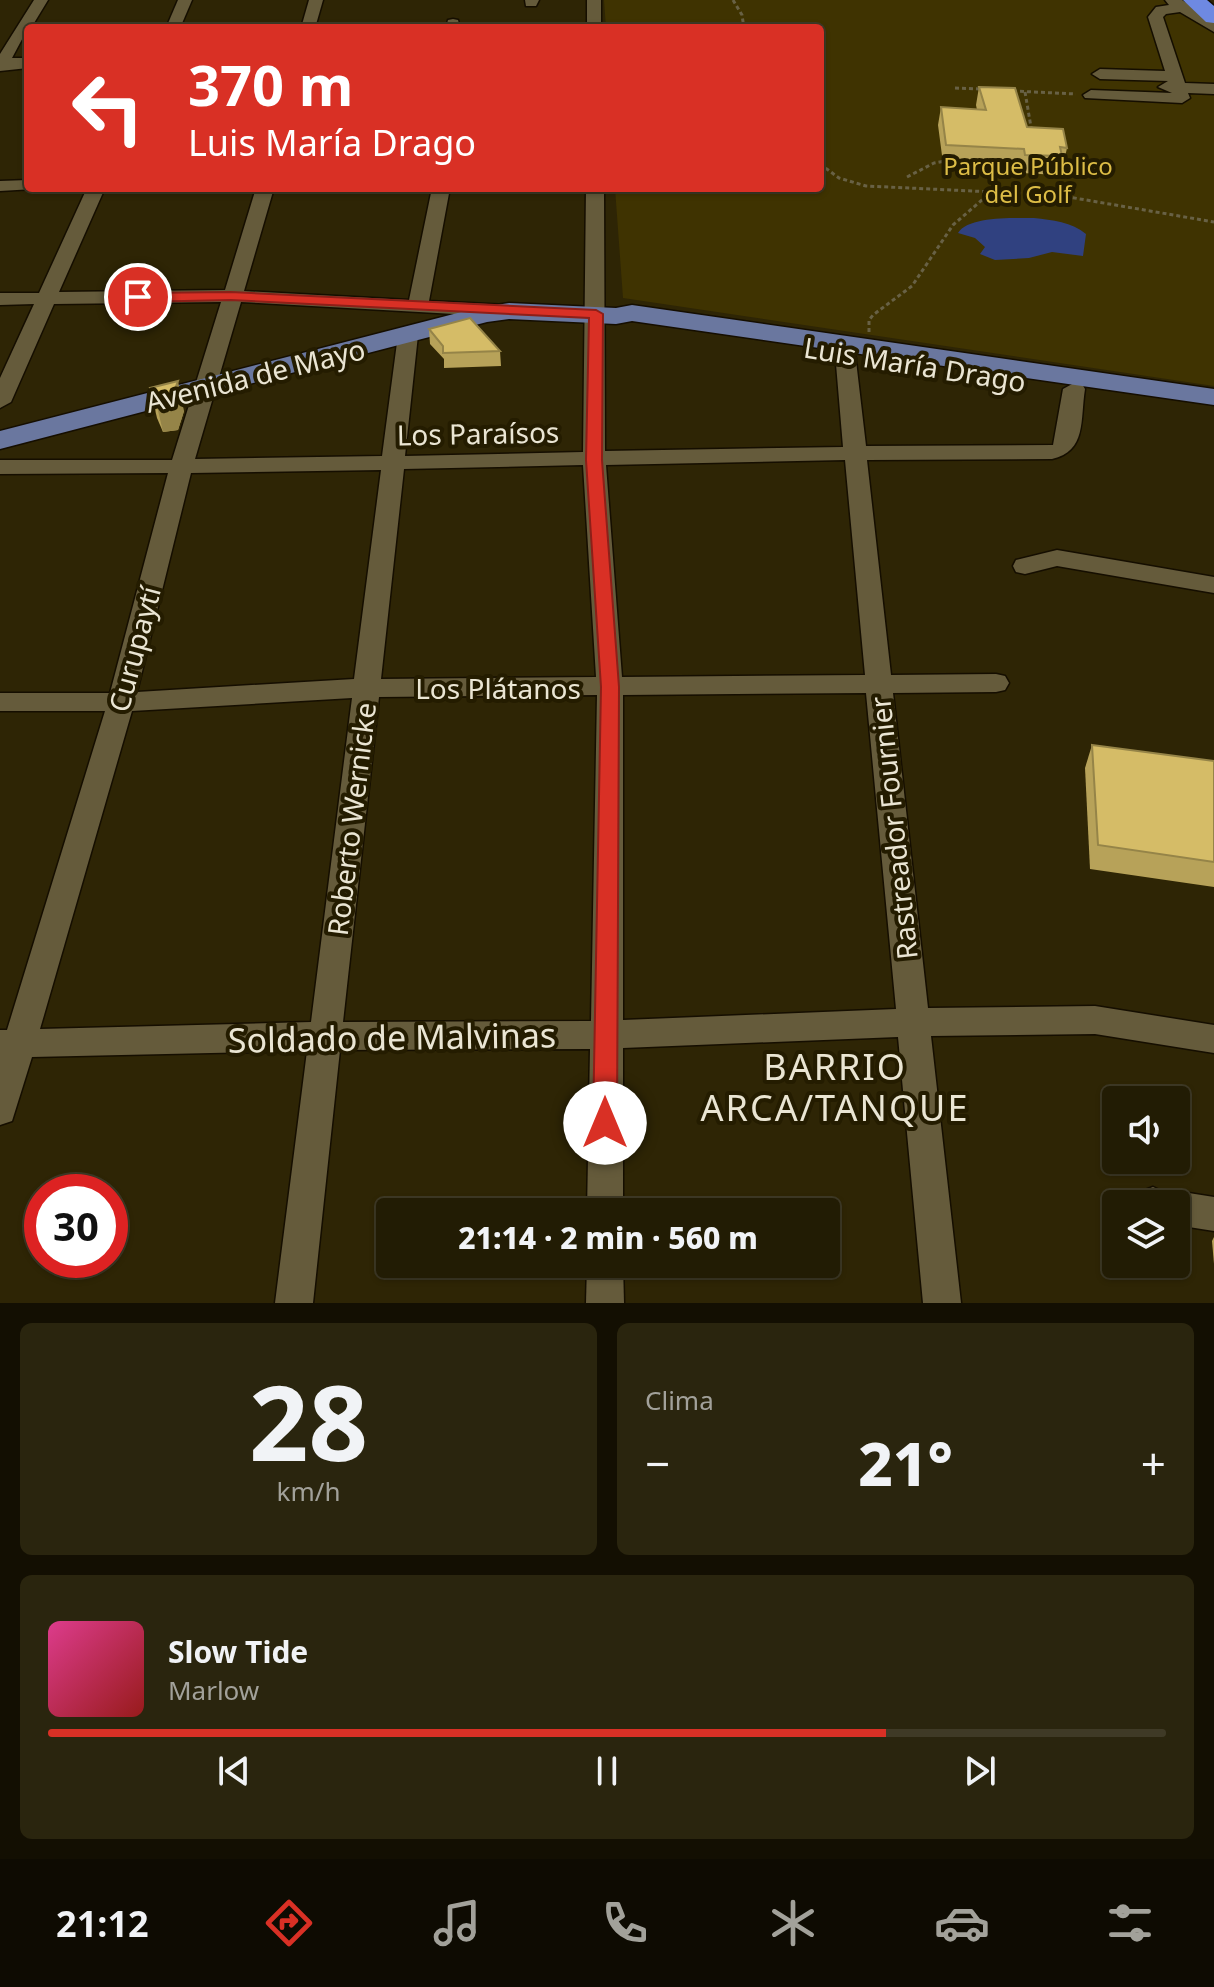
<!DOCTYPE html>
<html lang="es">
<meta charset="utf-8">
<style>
:root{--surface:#221c04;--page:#2a250e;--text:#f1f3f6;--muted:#a2a19a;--line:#3f3a26;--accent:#d93025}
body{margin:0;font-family:"Noto Sans",sans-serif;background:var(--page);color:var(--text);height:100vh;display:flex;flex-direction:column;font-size:30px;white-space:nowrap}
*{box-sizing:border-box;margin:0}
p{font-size:26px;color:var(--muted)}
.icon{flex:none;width:44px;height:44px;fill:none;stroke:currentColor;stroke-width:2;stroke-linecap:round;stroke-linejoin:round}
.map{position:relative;height:1303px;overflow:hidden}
.panel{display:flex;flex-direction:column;gap:20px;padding:20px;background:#130f02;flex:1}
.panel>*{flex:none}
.hud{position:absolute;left:24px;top:24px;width:800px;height:168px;border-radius:8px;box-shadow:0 2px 6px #0004,0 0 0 2px var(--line);background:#d93025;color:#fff;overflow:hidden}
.fabs{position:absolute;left:1102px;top:1086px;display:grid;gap:16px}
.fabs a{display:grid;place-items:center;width:88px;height:88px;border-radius:8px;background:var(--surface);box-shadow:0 2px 6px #0004,0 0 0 2px var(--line);font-size:40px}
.speed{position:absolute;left:24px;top:1174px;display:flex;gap:16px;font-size:40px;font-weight:700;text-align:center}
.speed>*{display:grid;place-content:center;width:104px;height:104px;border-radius:50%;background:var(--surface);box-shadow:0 2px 6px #0004,0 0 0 2px var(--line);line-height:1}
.speed .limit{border:12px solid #d22;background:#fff;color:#111}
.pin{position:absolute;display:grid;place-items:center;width:68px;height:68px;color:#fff;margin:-34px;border:4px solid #fff;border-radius:50%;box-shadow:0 2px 8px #0007}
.me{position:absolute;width:88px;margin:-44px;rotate:0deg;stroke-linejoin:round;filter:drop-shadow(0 0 6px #0008)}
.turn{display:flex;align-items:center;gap:28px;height:168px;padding:0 32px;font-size:36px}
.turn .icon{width:104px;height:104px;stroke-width:2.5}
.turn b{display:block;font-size:56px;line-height:68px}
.big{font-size:60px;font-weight:800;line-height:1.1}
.panel .card{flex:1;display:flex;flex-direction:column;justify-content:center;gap:12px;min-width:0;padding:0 28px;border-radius:12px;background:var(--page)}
.panel .dial{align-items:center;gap:0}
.dial b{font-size:104px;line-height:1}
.song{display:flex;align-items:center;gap:24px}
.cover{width:96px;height:96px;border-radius:12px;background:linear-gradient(135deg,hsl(330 70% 55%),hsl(0 70% 35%))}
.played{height:8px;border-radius:4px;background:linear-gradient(90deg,var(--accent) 75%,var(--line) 75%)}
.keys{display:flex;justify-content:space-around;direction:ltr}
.heat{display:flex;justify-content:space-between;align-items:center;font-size:44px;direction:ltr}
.panel .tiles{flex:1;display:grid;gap:20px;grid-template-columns:1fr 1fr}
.card:last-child{grid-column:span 2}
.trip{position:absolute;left:376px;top:1198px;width:464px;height:80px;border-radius:8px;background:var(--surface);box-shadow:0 2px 6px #0004,0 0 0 2px var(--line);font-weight:800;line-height:80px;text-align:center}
.tabs{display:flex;height:128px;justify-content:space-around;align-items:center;background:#0e0b02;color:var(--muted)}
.tabs .icon{width:56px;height:56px}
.tabs .on{color:var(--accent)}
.tabs b{font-size:36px;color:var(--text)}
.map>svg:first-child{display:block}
.green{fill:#3f3301}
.water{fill:#304180}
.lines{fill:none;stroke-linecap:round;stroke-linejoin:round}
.minor-casing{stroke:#150e00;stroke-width:3}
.major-casing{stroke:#150e00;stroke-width:3}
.highway-casing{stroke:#150e00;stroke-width:3}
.path{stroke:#686145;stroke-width:3;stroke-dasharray:4 3;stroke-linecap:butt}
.minor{fill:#655b3b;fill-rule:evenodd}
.major{fill:#6a779f;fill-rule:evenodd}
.highway{fill:#6e89e2;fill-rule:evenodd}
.wall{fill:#b7a259}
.shaded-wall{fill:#958448}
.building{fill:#d5bc67;stroke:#958448;stroke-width:2}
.route{fill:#d93025;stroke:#8d1f18;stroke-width:2}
.labels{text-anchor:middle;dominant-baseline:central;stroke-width:8;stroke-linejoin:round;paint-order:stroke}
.far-park-label{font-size:24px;fill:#ddbd46;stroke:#241c00}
.street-label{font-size:28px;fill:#eae5d3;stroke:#241c00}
.near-street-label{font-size:34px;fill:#eae5d3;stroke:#241c00}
.near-neighbourhood-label{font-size:36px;letter-spacing:2px;fill:#eae5d3;stroke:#241c00}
</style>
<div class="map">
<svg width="1214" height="1303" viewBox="0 0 1214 1303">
<rect width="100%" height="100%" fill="#2e2505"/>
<polygon class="green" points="604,0 1175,0 1173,5 1214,33 1214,386 623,298 615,188 820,188 820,28 606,28"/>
<path class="water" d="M1034 218C1052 220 1072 222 1086 234L1083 256 1052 252 1029 258 995 260 980 254 985 247 975 238 958 233C968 216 1013 218 1034 218Z"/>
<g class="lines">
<g class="minor-casing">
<g id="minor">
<polygon points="34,0 48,0 31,28 28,28 12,58 28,58 28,68 0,71 0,54"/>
<polygon points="178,0 192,0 180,28 166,28"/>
<polygon points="309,0 323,0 315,28 301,28"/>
<polygon points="525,0 539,0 536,6 526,6"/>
<rect x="587" y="0" width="14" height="28"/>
<polygon points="1165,0 1182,0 1214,21 1214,32 1180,12 1166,14 1163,17 1185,83 1214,84 1214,94 1188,93 1190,98 1182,103 1085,98 1083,95 1091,90 1172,93 1158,87 1168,81 1100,79 1092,74 1100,69 1165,71 1148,17 1156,7 1169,5"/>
<polygon points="453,19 458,20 460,28 446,28 448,20"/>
<polygon points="28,180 28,188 34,189 0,191 0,181"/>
<path d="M87 188H105L59 292 225 290 256 188H274L244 291 409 300 432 188H450L429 301 508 305 518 311 508 317 241 302 195 459 382 456 398 335 408 329 418 335 405 456 583 452 586 188H604L605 451 843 447 835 352 845 346 855 352 866 446 1053 445 1063 389 1074 383 1082 384 1085 389C1080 420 1087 451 1052 459L867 460 891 675 996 674 1005 676 1009 683 1005 690 996 692 893 693 928 1008 1095 1006 1214 1025V1053L1095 1034 931 1036 961 1303H923L898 1037 623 1048V1212H587L590 1049 340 1050 313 1303H275L307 1051 32 1057 12 1121 0 1125V1030H7L105 711H0V693H110L168 473 0 474V460H172L221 302 54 304 11 402 0 408V378L34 304 0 305V293H39ZM845 460 865 675 622 677 606 465ZM583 465 596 677 381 679 404 469ZM381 470 354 679 137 692 191 473ZM866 693 896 1009 623 1020V695ZM597 695 591 1021 343 1022 379 697ZM352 698 311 1022 40 1029 132 711Z"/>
<polygon points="1057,550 1214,577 1214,593 1057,566 1025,574 1016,572 1013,566 1016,560"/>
<polygon points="1153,1187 1168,1194 1176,1191 1214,1197 1214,1231 1176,1225 1176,1204 1135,1204 1140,1192"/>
<polygon points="587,1264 623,1264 624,1303 586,1303"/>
</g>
</g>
<g class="major-casing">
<polygon id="major" points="509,303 616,308 632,305 1214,389 1214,405 632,321 616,324 509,319 487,322 0,449 0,431 477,308"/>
</g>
<g class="highway-casing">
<polygon id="highway" points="1183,0 1207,0 1214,6 1214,23 1206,22"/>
</g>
<g class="path">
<polyline points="733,0 742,15 744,28"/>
<polyline points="955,88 981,89"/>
<polyline points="1013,91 1076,94"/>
<polyline points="1025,92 1032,133"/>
<polyline points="945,160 945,165 1012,167"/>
<polyline points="820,164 839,178 866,186 1057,195 1214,222"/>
<polyline points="907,177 934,163 945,161"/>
<polyline points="869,332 869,320 873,315 912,286 953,225 990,193"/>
</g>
<use href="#minor" class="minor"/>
<use href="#major" class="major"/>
<use href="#highway" class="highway"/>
</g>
<g class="wall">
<polygon points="979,87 1027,127 1067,148 1063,166 1060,166 1058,175 1022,173 1020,167 943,163 938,125 941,107 977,110 976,105"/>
<polygon points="429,329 500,351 501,366 444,368 444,359 430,344"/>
<polygon points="150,388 184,411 178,430 163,432 157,418"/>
<polygon points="1092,745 1214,761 1214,887 1090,869 1085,768"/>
<polygon points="1214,1237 1214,1264 1212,1241"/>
</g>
<polygon class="shaded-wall" points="178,381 184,411 178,430 163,432 156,402"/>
<g class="building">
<polygon points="979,87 1015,88 1027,127 1063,129 1067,148 1060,147 1062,156 1025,155 1024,149 946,145 941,107 986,110"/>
<polygon points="470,318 500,351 443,353 443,346 429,329"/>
<polygon points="178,381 171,400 156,402 150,388"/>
<polygon points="1092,745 1214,761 1214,862 1098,845"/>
</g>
<polygon class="route" points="231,292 596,310 603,314 602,460 619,687 617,1123 614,1131 605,1134 597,1131 593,1123 601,687 586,460 589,318 231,300 138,302 131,297 138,293"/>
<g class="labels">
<g class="far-park-label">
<text x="1028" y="165">Parque Público<tspan x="1028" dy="28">del Golf</tspan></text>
</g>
<g class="street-label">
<text transform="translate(915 364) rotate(9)">Luis María Drago</text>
<text transform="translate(255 375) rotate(-14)">Avenida de Mayo</text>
<text transform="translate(478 433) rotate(-1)">Los Paraísos</text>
<text transform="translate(134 649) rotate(-75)">Curupaytí</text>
<text x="498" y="688">Los Plátanos</text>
<text transform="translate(351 819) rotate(-83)">Roberto Wernicke</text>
<text transform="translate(893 828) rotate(-96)">Rastreador Fournier</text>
</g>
<g class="near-street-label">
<text transform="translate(392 1037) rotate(-1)">Soldado de Malvinas</text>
</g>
<g class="near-neighbourhood-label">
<text x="835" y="1066">BARRIO<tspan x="835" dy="41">ARCA/TANQUE</tspan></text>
</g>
</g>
</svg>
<div class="fabs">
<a><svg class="icon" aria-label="sound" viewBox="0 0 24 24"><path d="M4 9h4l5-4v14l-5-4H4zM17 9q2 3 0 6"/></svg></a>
<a><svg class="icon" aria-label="layers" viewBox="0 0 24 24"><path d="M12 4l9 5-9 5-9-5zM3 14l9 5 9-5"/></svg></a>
</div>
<div class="speed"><div class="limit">30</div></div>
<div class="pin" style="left:138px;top:297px;background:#d93025"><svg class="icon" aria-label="arrive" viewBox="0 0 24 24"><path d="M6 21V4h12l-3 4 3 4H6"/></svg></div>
<svg class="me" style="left:605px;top:1123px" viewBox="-20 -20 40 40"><circle r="19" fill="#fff"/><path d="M0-13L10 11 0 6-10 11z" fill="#d93025"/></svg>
<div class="trip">21:14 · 2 min · 560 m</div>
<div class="hud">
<div class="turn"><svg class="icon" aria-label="left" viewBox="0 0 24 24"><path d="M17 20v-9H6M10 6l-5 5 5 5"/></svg><div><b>370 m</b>Luis María Drago</div></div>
</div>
</div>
<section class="panel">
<div class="tiles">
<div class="card dial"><b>28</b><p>km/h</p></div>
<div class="card"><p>Clima</p>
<div class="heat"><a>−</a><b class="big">21°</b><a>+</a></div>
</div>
<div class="card">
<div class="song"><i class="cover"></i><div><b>Slow Tide</b><p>Marlow</p></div></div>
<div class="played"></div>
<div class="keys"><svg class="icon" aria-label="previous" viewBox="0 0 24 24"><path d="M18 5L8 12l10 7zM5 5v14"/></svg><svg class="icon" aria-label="pause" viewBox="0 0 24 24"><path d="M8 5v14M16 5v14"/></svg><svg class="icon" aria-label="next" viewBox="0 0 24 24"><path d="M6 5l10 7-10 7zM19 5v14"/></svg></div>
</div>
</div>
</section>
<nav class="tabs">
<b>21:12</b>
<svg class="icon on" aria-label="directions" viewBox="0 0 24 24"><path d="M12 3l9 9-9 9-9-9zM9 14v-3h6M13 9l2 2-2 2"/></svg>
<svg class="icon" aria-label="music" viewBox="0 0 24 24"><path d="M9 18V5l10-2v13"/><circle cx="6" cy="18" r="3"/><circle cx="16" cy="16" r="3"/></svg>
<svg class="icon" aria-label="phone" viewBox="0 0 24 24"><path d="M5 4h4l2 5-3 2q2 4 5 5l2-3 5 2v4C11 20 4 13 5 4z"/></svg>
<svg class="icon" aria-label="climate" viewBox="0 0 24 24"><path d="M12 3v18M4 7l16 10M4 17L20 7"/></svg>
<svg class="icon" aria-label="car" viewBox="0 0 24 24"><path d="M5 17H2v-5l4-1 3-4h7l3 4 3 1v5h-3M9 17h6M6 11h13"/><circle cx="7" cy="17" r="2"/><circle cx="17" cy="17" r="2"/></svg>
<svg class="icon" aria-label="filters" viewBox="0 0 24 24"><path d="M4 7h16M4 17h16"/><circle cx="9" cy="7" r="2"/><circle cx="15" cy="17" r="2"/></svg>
</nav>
